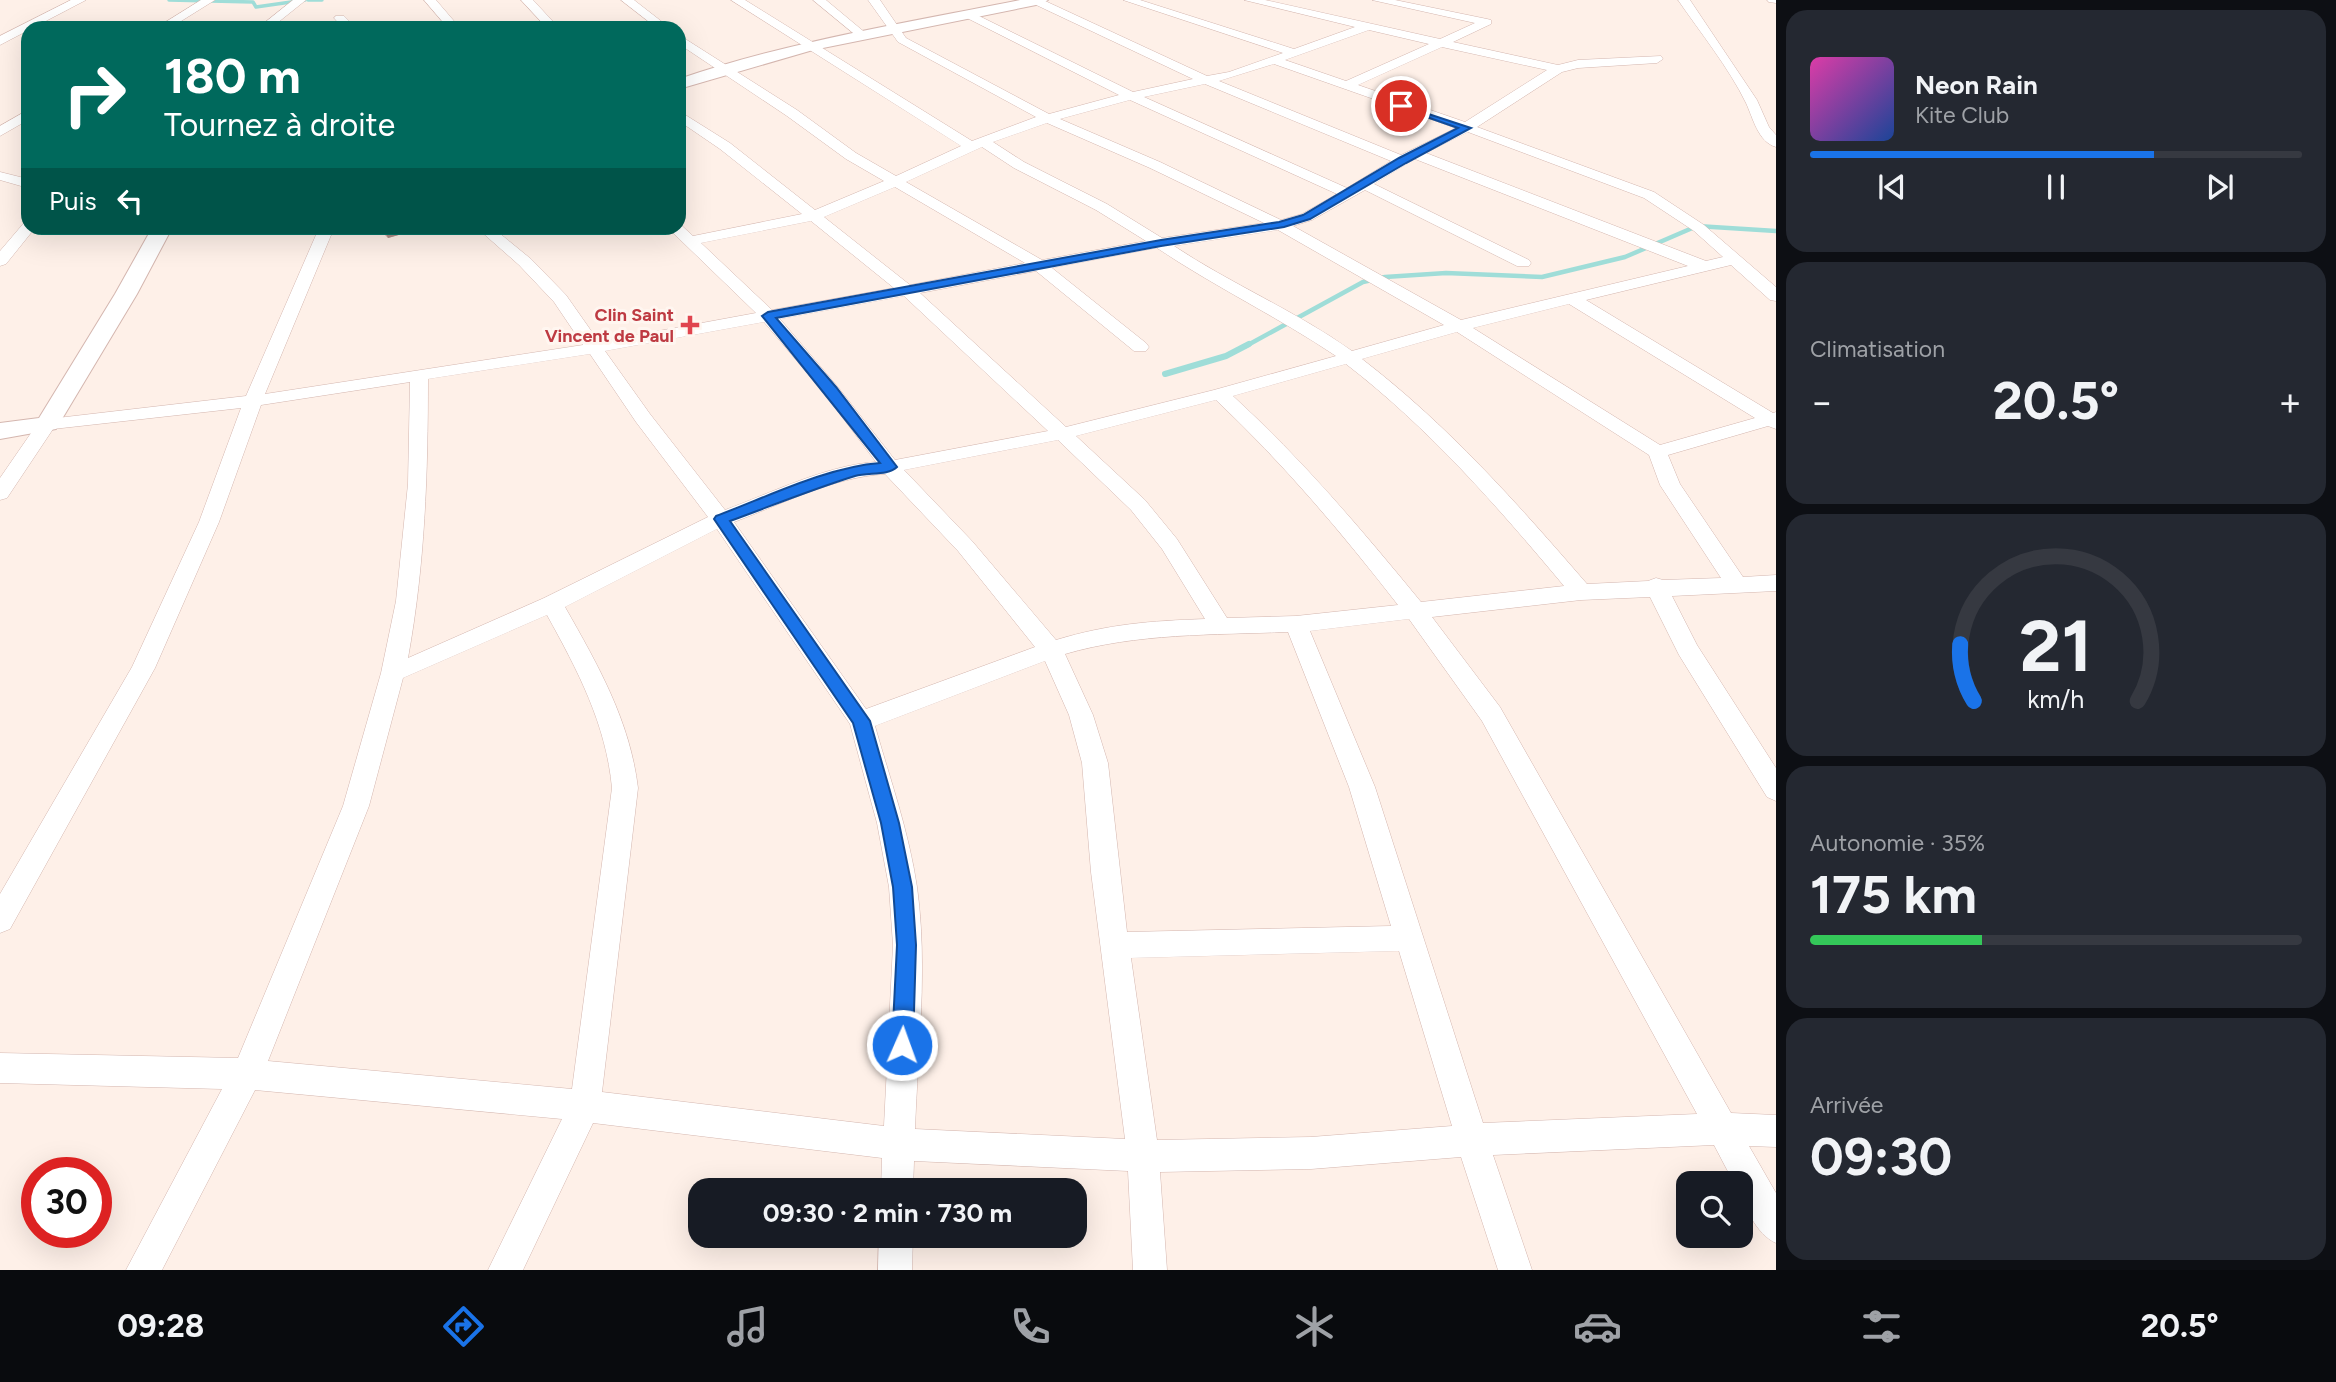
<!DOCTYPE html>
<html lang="fr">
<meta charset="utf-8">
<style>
:root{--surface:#171b24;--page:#242831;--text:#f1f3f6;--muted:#9ea1a6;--line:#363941;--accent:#1a73e8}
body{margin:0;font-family:Figtree,sans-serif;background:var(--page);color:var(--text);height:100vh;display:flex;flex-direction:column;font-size:26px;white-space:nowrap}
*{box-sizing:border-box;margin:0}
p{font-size:23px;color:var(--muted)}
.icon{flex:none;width:38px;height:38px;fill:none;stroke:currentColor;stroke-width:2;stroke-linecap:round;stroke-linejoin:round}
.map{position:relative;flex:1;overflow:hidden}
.side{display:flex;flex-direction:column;gap:10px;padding:10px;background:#0d0f14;width:560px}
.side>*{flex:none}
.hud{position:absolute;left:21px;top:21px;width:665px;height:214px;border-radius:21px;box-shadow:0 7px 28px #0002;background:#00695c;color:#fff;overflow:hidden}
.buttons{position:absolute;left:1676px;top:1171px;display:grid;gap:14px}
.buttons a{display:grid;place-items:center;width:77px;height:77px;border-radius:14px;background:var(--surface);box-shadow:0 7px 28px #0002;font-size:35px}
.speed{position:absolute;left:21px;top:1157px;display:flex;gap:14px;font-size:35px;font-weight:700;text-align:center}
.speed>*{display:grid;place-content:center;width:91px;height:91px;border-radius:50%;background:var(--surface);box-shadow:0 7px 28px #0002;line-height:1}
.speed .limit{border:10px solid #d22;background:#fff;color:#111}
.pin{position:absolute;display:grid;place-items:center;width:60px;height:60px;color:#fff;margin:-30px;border:4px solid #fff;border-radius:50%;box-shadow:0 2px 7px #0007}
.me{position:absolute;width:77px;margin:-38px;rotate:2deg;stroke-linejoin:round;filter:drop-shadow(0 0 5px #0008)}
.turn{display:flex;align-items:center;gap:24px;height:147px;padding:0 28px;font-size:32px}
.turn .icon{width:91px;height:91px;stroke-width:2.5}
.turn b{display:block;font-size:49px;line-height:60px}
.then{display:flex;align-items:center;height:66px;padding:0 28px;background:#0003;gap:14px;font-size:26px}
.big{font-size:52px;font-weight:700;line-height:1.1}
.side .tile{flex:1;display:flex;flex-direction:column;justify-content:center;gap:10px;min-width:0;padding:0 24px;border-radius:21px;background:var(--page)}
.side .dial{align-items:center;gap:0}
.dial svg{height:182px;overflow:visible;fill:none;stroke:var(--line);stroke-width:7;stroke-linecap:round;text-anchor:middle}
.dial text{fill:var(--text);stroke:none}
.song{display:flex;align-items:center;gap:21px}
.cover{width:84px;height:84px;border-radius:10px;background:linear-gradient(135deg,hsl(320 70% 55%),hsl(220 70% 35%))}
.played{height:7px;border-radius:4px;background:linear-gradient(90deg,var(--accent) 70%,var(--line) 70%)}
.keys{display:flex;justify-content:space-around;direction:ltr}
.heat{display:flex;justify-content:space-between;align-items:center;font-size:38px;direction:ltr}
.charge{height:10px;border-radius:5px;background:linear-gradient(90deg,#34c759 35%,var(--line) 0)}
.trip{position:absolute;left:688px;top:1178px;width:399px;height:70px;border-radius:21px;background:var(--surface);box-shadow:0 7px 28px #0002;font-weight:700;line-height:70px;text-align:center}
.menu{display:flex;height:112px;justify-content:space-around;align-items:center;background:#090b0e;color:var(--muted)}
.menu .icon{width:49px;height:49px}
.menu .active{color:var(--accent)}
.menu b{font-size:32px;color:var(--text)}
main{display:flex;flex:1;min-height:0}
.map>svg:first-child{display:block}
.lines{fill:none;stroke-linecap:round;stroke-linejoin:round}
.stream-far2{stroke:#9fddd8;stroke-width:3.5}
.stream-far1{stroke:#9fddd8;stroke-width:4.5}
.stream{stroke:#9fddd8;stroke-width:6}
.minor-casing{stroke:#d4b6af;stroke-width:1}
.tertiary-casing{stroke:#d4b6af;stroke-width:2}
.minor{fill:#fff;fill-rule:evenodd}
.tertiary{fill:#fff;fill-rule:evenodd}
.wall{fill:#d4aaa3}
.shaded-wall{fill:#ac8b84}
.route{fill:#1a73e8;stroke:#114b97;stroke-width:2}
.health-dot{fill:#e0444e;stroke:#fff6f0;stroke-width:2.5}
.labels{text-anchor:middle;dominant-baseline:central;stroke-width:6;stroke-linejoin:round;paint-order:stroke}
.far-health-label{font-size:18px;font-weight:bold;fill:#be3a42;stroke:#fff6f0;text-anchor:end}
</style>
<main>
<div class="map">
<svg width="1776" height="1270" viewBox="0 0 1776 1270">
<rect width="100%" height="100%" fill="#fef0e8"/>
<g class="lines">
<g class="stream-far2">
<polyline points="169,0 253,2 256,7 305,0"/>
<polyline points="308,0 322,0"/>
</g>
<polyline class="stream-far1" points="1246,346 1363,282 1385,277 1446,273 1542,277 1625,257 1697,226 1776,231"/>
<polyline class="stream" points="1165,374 1226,356 1249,344"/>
<g class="minor-casing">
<g id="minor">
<polygon points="71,0 86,0 0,45 0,36"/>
<polygon points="201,0 215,0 170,28 156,28"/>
<polygon points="293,0 306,0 271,28 258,28"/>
<polygon points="424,0 436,0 460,28 448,28"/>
<polygon points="521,0 533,0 559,28 547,28"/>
<polygon points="621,0 634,0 670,28 657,28"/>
<path d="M731 0H745L972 141 1036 117 898 42 868 0H880L906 38 1049 114 1119 95 965 17V13H973L1133 92 1193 79 1032 3 1031 0H1043L1207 76 1229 72 1283 53 1123 0H1140L1294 49 1355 27 1244 0H1265L1440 39 1475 23 1372 0H1395L1487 19 1491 20V24L1453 42 1558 65 1578 60 1661 56 1663 59 1657 63 1578 68 1562 72 1477 127 1654 192 1704 225 1776 287V301L1770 300 1731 265 1586 300 1773 413 1776 412V429L1768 426 1668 455 1680 484 1743 577 1776 575V591L1672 596 1697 645 1776 768V801L1767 797 1679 655 1650 597 1581 600 1432 617 1500 707 1731 1113 1776 1115V1147L1749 1146 1776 1193V1243C1757 1235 1741 1204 1741 1183H1734L1714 1145 1493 1155 1532 1270H1498L1461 1157 1311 1169 1160 1172 1167 1270H1133L1128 1171 914 1161 913 1190H881L882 1158 593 1123 523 1270H488L562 1119 255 1090 162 1270H126L222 1089 0 1083V1053L238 1058 343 806 381 673 396 601 408 484 410 382 261 405 219 522 155 668 10 929 0 933V894L132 667 199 522 241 408 53 429 7 498 0 500V478L40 420 246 396 319 228H334L265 394 583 345 554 302 519 265 477 228H493L531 259 566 295 599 342 756 313 668 228 681 225 693 236 802 214 720 149 679 121V111L730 143 815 210 884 181 846 159 787 116 679 44V35L797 110 856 153 896 176 961 146ZM1369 30 1429 44 1346 81 1285 60ZM1442 47 1547 70 1465 122 1358 85ZM1274 64 1456 128 1401 155 1219 81ZM1205 84 1391 161 1347 188 1144 97ZM1130 100 1337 194 1302 214 1281 220 1160 162 1060 119ZM1047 123 1150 168 1264 223 1162 238 1107 204 1024 162 993 142ZM1468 132 1644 198 1694 231 1723 257 1706 261 1426 153ZM982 147 1014 168 1096 210 1146 241 1042 260 906 182ZM1415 159 1688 266 1461 320 1293 226 1312 220 1365 190 1517 266H1529L1531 263 1529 260 1374 184ZM895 187 1025 263 910 285 824 217ZM811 221 894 288 772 310 701 243ZM1278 230 1444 325 1352 351C1296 311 1231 284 1174 246ZM1157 248C1215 287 1278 317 1336 356L1214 390 1066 427 920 293 1036 271 1134 351H1146L1149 347 1146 343 1052 268ZM904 296 1048 431 895 460 837 386 780 319ZM1569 304 1755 418 1660 445 1473 328ZM764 322 825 394 876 462C827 465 771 493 725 510L650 414 605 351ZM1457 332 1649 455 1660 485 1721 578 1663 580 1656 578 1648 581 1587 584C1517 503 1447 424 1362 359ZM590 354 636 422 708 517 544 598 408 658C425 565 428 473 428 379ZM1346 364C1429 428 1497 506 1564 586L1421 602C1362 530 1302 459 1233 396ZM1216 400C1283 463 1342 533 1398 605L1296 616 1227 618 1177 539 1145 500 1076 436ZM1058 440 1131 510 1162 549 1205 619C1150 621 1109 624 1056 640L972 541 904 470ZM885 474 958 551 1035 647 866 709 734 522C782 504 833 477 885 474ZM717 529 850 724 877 823 889 887 893 945 884 1126 602 1092 638 788C630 721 598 665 565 607ZM547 615C578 671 606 724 612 788L572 1089 268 1061 369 806 403 678ZM1409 619 1482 721 1697 1114 1483 1123 1375 787 1310 631ZM1288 632 1349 787 1391 926 1127 932 1108 763 1093 715 1065 654C1137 633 1213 635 1288 632ZM1045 661 1069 715 1082 763 1091 872 1125 1139 915 1129C918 1049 928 966 917 887 909 832 890 779 875 726ZM1399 951 1452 1126 1311 1137 1157 1140 1131 958Z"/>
<polygon points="813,0 826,0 868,35 858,37"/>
<path d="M1678 0H1690L1757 100 1769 127 1776 135V147C1758 142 1753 118 1746 103 1729 68 1700 32 1678 0Z"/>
<polygon points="1767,0 1776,0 1776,3 1769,2"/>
<polygon points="336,16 344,16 356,28 343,28 334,18"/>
<polygon points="28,110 28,120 0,136 0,126"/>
<polygon points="0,172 28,179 28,188 0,180"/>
<polygon points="28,222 28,228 35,228 6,264 0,266 0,251 23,224"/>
<polygon points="879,1236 913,1236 912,1270 878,1270"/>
</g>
</g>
<g class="tertiary-casing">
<g id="tertiary">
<path d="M1020 0H1048L1041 4 813 50 679 89V79C790 41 905 23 1020 0Z"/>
<polygon points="152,228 172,228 137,294 56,429 0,439 0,423 39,418 115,294"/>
</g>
</g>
<use href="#minor" class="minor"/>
<use href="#tertiary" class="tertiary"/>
</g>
<polygon class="wall" points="378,228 423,228 388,238"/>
<polygon class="shaded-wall" points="384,228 423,228 388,238"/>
<path class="route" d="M1398 104 1471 128 1406 163 1310 219 1284 227 1161 246 776 318 836 387 897 467C888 476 868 472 855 476 813 489 771 506 730 521L870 721 899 823 912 887 916 945 913 1045 910 1052 902 1055 895 1052 892 1045 897 945 893 887 881 823 853 723 714 519 716 516C767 497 827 467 880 463L762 316 768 312 1161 240 1279 222 1303 215 1399 158 1458 128 1398 107Z"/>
<path class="health-dot" d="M686.5 314.5h7v7h7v7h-7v7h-7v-7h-7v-7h7z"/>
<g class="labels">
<g class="far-health-label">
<text x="674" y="315">Clin Saint<tspan x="674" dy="21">Vincent de Paul</tspan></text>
</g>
</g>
</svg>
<div class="buttons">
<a><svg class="icon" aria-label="search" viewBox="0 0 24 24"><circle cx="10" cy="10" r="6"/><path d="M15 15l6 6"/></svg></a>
</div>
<div class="speed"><div class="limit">30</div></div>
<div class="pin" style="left:1401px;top:106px;background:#d93025"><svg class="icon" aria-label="arrive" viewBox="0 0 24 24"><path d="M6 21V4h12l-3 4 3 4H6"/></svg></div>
<svg class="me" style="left:902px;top:1045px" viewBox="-20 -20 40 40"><circle r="17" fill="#1a73e8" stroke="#fff" stroke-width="3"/><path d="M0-11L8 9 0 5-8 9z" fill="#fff"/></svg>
<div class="trip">09:30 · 2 min · 730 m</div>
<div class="hud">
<div class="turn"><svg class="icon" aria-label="right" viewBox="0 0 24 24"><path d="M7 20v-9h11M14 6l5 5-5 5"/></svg><div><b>180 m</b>Tournez à droite</div></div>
<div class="then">Puis<svg class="icon" aria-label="left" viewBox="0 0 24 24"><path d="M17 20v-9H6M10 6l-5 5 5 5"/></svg></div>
</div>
</div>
<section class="side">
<div class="tile">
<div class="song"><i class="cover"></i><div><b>Neon Rain</b><p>Kite Club</p></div></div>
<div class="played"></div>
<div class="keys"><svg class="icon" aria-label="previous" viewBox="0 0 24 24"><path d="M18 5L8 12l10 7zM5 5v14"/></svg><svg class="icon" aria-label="pause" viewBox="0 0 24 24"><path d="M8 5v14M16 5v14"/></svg><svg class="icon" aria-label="next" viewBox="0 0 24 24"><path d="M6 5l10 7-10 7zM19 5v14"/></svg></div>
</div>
<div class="tile"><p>Climatisation</p>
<div class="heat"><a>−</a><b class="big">20.5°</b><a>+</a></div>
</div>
<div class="tile dial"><svg viewBox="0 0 100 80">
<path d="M14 69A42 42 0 1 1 86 69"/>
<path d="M14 69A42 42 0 0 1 8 44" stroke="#1a73e8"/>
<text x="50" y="56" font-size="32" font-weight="700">21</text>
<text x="50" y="72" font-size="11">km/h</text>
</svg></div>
<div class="tile"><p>Autonomie · 35%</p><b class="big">175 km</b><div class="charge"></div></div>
<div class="tile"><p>Arrivée</p><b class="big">09:30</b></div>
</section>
</main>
<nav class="menu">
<b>09:28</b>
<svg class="icon active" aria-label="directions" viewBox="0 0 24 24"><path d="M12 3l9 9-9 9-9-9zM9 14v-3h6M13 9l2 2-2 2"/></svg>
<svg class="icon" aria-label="music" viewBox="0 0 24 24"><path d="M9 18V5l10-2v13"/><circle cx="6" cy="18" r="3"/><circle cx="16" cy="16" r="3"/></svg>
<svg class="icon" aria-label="phone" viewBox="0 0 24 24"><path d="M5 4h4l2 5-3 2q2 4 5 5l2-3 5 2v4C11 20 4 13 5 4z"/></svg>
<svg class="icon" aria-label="climate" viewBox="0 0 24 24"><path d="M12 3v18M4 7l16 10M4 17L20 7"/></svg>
<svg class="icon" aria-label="car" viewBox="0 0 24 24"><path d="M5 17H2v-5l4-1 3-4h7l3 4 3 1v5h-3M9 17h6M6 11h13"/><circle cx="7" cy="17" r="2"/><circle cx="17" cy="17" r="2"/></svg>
<svg class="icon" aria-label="filters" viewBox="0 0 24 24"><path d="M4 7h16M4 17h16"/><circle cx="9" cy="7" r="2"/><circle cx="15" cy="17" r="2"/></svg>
<b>20.5°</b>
</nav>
